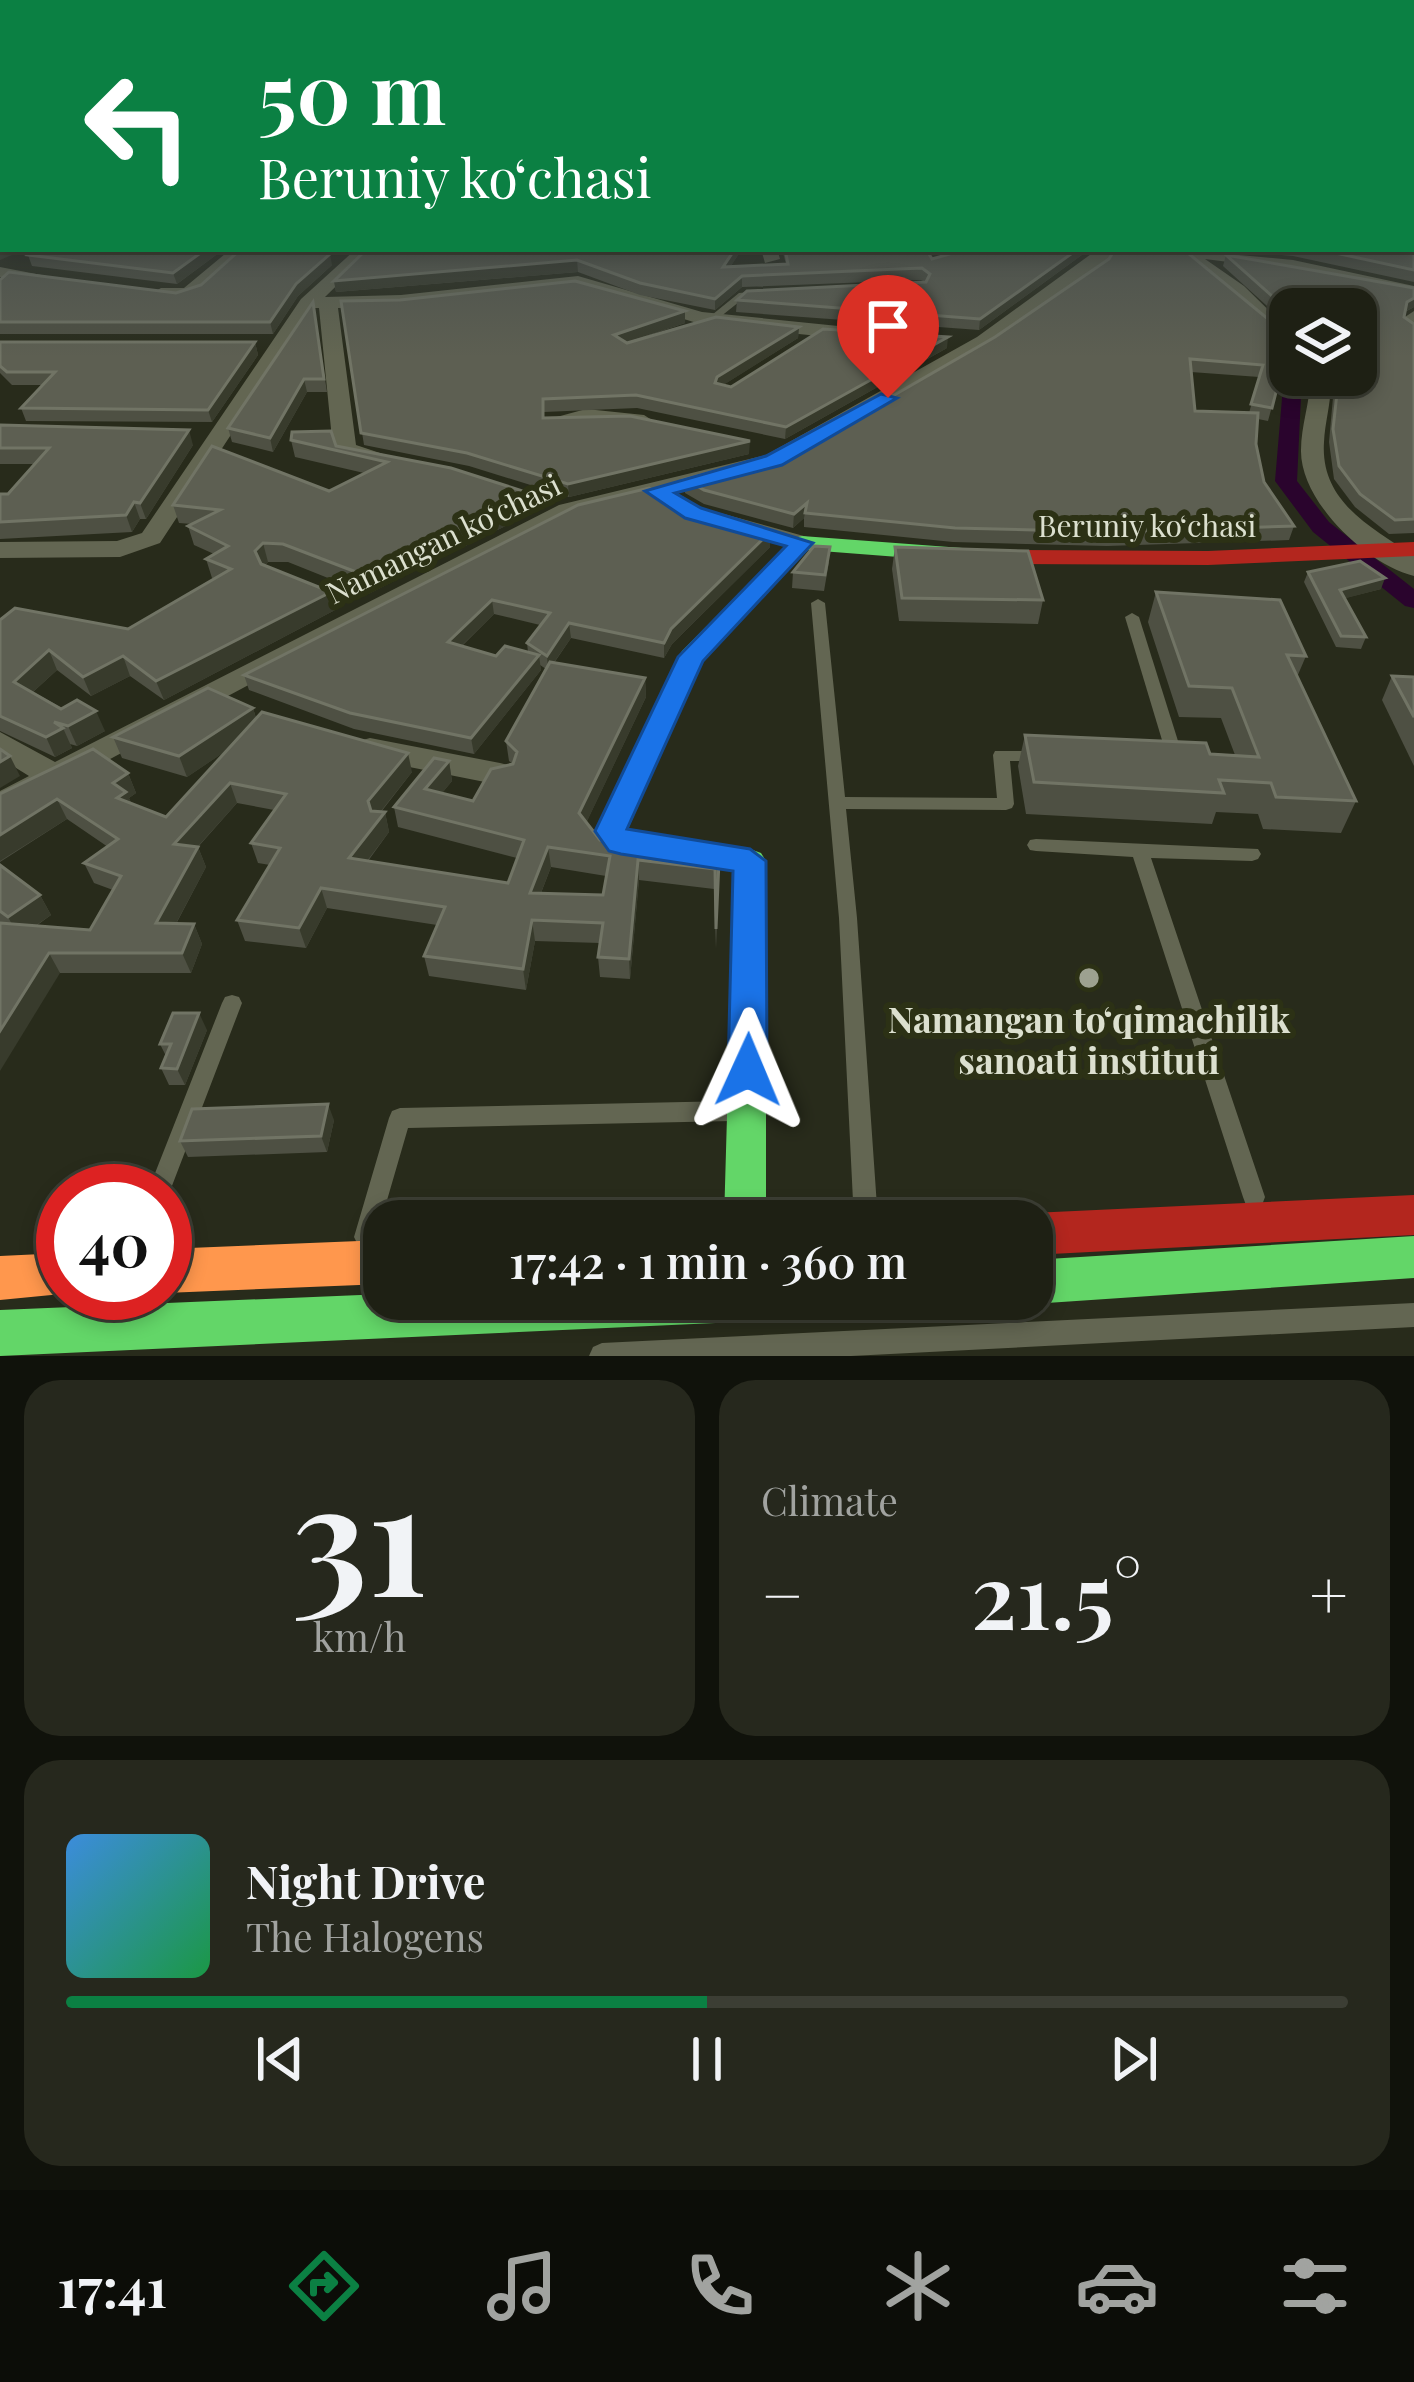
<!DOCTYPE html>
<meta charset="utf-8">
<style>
:root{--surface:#1e2014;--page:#26281d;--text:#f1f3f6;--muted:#a1a3a0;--line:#3c3e34;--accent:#0b8043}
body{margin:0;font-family:"Playfair Display",serif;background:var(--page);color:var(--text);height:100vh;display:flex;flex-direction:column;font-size:45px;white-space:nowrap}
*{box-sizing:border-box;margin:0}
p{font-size:39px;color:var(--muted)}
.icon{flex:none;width:66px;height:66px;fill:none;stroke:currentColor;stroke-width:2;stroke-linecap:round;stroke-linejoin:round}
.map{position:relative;height:1356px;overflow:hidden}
.details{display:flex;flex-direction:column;gap:24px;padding:24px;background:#10120b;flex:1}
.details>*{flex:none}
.top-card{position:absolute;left:0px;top:0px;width:1416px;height:252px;box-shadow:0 6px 18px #0003,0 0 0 3px var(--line);background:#0b8043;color:#fff;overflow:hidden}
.tools{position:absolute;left:1269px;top:288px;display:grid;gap:24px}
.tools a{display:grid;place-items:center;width:108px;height:108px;border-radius:24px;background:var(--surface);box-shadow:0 6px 18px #0003,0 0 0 3px var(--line);font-size:60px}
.speed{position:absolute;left:36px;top:1164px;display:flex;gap:24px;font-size:60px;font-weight:700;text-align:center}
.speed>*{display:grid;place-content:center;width:156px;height:156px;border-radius:50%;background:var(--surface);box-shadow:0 6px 18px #0003,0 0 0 3px var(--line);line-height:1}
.speed .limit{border:18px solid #d22;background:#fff;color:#111}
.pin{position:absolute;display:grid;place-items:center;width:102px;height:102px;color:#fff;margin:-123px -51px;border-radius:50% 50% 50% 0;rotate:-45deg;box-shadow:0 0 12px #0007}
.pin .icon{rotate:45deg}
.me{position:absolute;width:132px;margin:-66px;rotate:1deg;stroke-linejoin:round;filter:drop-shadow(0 0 9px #0008)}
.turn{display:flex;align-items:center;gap:42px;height:252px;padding:0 60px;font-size:54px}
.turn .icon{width:156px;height:156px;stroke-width:2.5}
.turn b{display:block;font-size:84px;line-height:102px}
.big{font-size:90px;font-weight:600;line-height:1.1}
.details .tile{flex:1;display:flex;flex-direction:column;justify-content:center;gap:18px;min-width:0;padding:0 42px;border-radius:36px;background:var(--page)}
.details .dial{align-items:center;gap:0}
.dial b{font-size:156px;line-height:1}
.song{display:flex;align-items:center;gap:36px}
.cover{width:144px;height:144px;border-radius:18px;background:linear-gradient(135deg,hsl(210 70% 55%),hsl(140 70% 35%))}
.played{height:12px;border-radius:6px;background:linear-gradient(90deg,var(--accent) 50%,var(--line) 50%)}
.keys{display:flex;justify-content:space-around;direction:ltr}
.heat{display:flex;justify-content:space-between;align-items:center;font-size:66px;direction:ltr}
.details .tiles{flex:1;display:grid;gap:24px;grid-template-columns:1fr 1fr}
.tile:last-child{grid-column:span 2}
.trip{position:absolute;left:363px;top:1200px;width:690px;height:120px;border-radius:36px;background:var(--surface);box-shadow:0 6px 18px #0003,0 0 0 3px var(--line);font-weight:600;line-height:120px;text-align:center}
.dock{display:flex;height:192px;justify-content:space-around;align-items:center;background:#0c0d08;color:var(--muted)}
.dock .icon{width:84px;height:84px}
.dock .current{color:var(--accent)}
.dock b{font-size:54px;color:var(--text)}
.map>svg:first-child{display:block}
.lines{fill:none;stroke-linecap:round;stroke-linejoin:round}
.canal{fill:#2a042d;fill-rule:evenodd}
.lane{fill:#636652;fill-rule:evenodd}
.street{fill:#636652;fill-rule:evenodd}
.fast{fill:#63d668;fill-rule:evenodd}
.slow{fill:#ff974d;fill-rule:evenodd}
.jam{fill:#b3261e;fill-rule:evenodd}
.wall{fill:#4e5043;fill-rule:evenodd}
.shaded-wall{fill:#383b2c}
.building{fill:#5d5f52;stroke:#717465;stroke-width:3;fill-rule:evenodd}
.route{fill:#1a73e8;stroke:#114b97;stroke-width:3}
.poi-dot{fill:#9da190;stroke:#2c3115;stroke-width:4.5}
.labels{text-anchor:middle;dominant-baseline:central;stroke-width:12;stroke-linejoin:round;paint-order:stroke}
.street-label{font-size:30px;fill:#dce0cf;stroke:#2c3115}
.near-poi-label{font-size:36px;font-weight:bold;fill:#dce0cf;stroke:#2c3115}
</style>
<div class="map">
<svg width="1414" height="1356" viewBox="0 0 1414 1356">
<rect width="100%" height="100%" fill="#282b1b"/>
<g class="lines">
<polygon class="canal" points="1290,370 1290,375 1302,375 1297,481 1329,522 1414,589 1414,608 1405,606 1313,532 1275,481 1284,375"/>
<g class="lane">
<polygon points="762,291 765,292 765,296 744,298 710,325 702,323 739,293"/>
<polygon points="818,599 825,603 845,797 997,798 993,755 995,751 1037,751 1043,753 1045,757 1043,761 1010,761 1014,804 1012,808 1006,810 846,809 857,918 878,1221 854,1221 839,918 811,603"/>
<polygon points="1132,613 1139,617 1184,760 1182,764 1170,764 1168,760 1125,617"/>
<polygon points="1036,839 1258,849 1261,854 1258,859 1252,861 1151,858 1265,1197 1262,1205 1254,1208 1246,1205 1243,1197 1133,857 1036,851 1030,850 1027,845 1030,840"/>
<polygon points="232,995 239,997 242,1003 170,1191 165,1200 165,1191 148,1191 222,1003 225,997"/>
<polygon points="732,1101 740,1104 743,1111 740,1118 732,1121 408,1128 374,1245 366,1249 358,1245 354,1237 389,1118 392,1111 400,1108"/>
<polygon points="1414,1303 1414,1327 851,1356 589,1356 593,1347 602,1343"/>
</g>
<g class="street">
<path d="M231 249H249C227 273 186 316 152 293L161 288H184Z"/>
<polygon points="356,249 374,249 325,297 401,295 578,276 702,312 858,328 868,334 858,340 700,324 577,286 401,307 338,308 356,445 389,456 389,466 381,468 333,449 319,308 314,308 160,543 120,557 0,558 0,542 117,541 142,533 301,299"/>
<polygon points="761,249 777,249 780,259 765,263"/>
<polygon points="1098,249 1115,249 1104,266 991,345 782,465 674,491 702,508 811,538 815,543 811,548 802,551 684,518 650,497 577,515 379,615 0,818 0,791 29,776 0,758 0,732 55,762 559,505 766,455 977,337"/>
<polygon points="1174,249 1293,260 1414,286 1414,296 1293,270 1205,259 1244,286 1290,331 1290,348"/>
<polygon points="0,267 57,278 48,283 0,277"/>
<polygon points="1414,311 1414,335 1404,329 1405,317"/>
<path d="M1310 375H1330C1333 398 1325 419 1324 442 1320 502 1371 527 1414 556V576C1366 564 1300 501 1301 450 1301 424 1311 401 1310 375Z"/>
<path d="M586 409 644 415 655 422C646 429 550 427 542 421Z"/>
<polygon points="370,738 500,763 512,766 516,774 512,782 500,785 359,757 354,749 359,741"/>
</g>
<g class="fast">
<polygon points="802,536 989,550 1001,557 989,564 808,550 703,660 628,829 750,849 761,853 766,861 766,1221 724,1221 734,871 621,854 610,850 595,831 682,651 794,538"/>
<polygon points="1414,1236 1414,1278 1032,1304 1020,1299 1032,1299 1032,1260"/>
<polygon points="384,1294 384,1299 781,1299 775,1315 759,1321 0,1356 0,1310"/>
</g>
<g class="slow">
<polygon points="384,1240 384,1284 165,1293 165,1249"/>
<polygon points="63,1253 63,1293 72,1293 0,1300 0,1256"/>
</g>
<g class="jam">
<polygon points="1414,542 1414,556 1208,565 989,564 977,557 989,550 1208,551"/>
<polygon points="1414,1195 1414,1235 1032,1255 1032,1221 1016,1221 1032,1213"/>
</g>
</g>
<g class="wall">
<polygon points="1414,167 1414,282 1293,256 1212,249 1413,249"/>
<polygon points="36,249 224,249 177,284 32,266 28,255"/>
<polygon points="367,249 742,249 730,267 786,264 782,249 926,249 932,259 946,255 942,249 1090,249 979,330 736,312 737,300 925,282 921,280 742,287 715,310 640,295 578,272 336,292 334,281"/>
<polygon points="1226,255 1414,307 1405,312 1404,317 1414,324 1414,533 1389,534 1355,507 1334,479 1329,442 1335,375 1356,375 1290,309 1290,327 1223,266"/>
<path d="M1109 259 1290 337V370L1282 369 1268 421 1258 419 1256 444 1264 482 1294 526 1289 540 1107 546 953 542 804 527V518L793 528 704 504 685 493V479L802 448 995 337ZM1191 372 1259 377 1249 413 1195 411Z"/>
<polygon points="332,265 298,296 273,334 0,334 0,280 176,293"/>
<polygon points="341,301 685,311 685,323 627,343 799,327 798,338 723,385 731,387 947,348 785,439 637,408 544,412 544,418 749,454 569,497 469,466 364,445"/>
<polygon points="315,314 327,392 307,392 273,452 232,442 228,428"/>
<polygon points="0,342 255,342 258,355 212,422 26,421 21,408 43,385 12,385 0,373"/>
<polygon points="0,425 193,445 146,519 140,519 132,532 0,539 0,494 8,494 34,464 0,464"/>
<polygon points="291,440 336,446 532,494 534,512 368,594 288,562 268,562 265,565 335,610 164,700 130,676 91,696 57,670 33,692 105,731 77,746 70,744 72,748 55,757 0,731 0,620 128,629 215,579 212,578 206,559 214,554 194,545 188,526 192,524 179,523 173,505 329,491 364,473 295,457"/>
<path d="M683 508 770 547 672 644 664 658 571 638 554 663 645 678 646 697 586 823 600 840 719 861 716 949 714 889 639 880 630 979 600 977 598 957 600 943 535 941 526 990 429 976 424 956 437 925 327 908 306 948 245 941 237 920 270 865 258 863 251 843 274 810 237 803 198 847 206 867 176 924H194L202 944 191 973H60L0 922V865L40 895 51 915 36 926 90 930 113 890 94 883 84 863 108 847 67 819 0 862V794L128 773 136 793 129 798 131 803 166 817 227 750 187 777 122 758 113 737 253 708 256 718 412 772 381 812H385L389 832 368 861 508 883 517 858 398 827 394 807 449 761 452 781 442 793 473 801 513 764 509 761 506 741 546 669 540 665 541 670 474 754 354 729 249 690 244 675ZM494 614 540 625 527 643 528 652 496 656 462 646ZM551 867 606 876 603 895 541 893Z"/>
<polygon points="895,547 1043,600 1038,624 899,621 892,569"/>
<polygon points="829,562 824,591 792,588 793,572"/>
<polygon points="1308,572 1381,589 1345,598 1366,637 1361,649 1336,647 1304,582"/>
<polygon points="1156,592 1306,656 1297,677 1356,801 1341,833 1263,829 1258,814 1216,812 1212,824 1026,814 1018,766 1025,735 1235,755 1221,718 1179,717 1148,622"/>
<polygon points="1392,676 1414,677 1414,766 1382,700"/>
<polygon points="207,1030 185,1085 169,1085 161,1068 166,1056 160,1044"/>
<polygon points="334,1120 327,1152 188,1157 180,1141"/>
</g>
<g class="shaded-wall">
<polygon points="3,246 3,249 26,249 0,260 0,247"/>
<polygon points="206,249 224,249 177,284 173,273"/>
<polygon points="735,249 742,249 723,278 723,267"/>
<polygon points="1078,249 1090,249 979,330 980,319"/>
<polygon points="330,254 332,265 298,296 273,334 270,322 296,284"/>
<polygon points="577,260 578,272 336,292 334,281"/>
<polygon points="742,276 742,287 715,310 715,299"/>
<polygon points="1414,298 1414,307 1402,313 1407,302"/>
<polygon points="685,311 685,323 615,346 614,335"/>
<polygon points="799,327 798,338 717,389 715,395 717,377"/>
<polygon points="948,337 947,348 785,439 786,427"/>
<polygon points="255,342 258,355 212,422 208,410"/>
<polygon points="304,379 307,392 273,452 270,438"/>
<polygon points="189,430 193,445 146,519 140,503"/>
<polygon points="750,441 749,454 569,497 568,484"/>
<polygon points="532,494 534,512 368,594 364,575"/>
<polygon points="134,502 140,519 132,532 126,515"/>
<polygon points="807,503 804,518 793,528 794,514"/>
<polygon points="770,532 770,547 672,644 664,658 664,643 671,629"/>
<polygon points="263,543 268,562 260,569 255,551"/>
<polygon points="1385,578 1381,589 1335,601 1340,590"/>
<polygon points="331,592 335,610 164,700 156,681"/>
<polygon points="492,600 494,614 450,657 448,642"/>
<polygon points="569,623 571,638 548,671 547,656"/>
<polygon points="49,650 57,670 23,701 14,682"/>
<polygon points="539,655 541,670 474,754 471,738"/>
<polygon points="123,656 130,676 91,696 83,677"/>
<polygon points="645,678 646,697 581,834 579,813"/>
<polygon points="253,708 259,729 187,777 179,756"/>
<polygon points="96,711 105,731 77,746 68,726"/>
<polygon points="63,728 72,748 55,757 46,737"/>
<polygon points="408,753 412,772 373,821 368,801"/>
<polygon points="10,756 20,776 0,788 0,762"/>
<polygon points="449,761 452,781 429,809 425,789"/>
<polygon points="128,773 136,793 129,798 135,812 117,798 113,783"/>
<polygon points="230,783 237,803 182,864 174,844"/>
<polygon points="57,799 67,819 0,861 0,835"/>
<polygon points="385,812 389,832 354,878 349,858"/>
<polygon points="198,847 206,867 165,944 156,923"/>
<polygon points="548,847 551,867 533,913 530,893"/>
<polygon points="638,860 639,880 630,979 629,959"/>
<polygon points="321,888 327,908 306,948 299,928"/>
<polygon points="40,895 51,915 19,937 8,917"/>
<polygon points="532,920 535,941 526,990 523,969"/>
<polygon points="194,924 202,944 191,973 182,953"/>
<polygon points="49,953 60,973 0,1071 0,1031"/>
<polygon points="199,1013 207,1030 185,1085 177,1069"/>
<polygon points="328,1104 334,1120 327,1152 321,1136"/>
</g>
<g class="building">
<polygon points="1413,167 1414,270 1317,249 1413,249"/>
<polygon points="3,188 3,231 0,229 0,189"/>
<polygon points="36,249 206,249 173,273 28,255"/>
<polygon points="241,249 298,249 330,254 296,284 270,322 0,322 0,280 9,272 176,293 201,285"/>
<polygon points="367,249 735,249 723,267 788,264 785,249 926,249 932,259 953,253 950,249 1078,249 980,319 737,300 747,291 926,282 930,274 922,268 742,276 715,299 640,283 577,260 334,281"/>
<polygon points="1115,249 1183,249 1290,337 1290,357 1285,357 1272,408 1251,404 1263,365 1190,359 1195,411 1258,413 1256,444 1264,482 1294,526 1111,532 955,528 805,513 807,503 794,514 704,490 685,479 802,448 995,337 1109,259"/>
<polygon points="1226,255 1414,288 1414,298 1407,302 1404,317 1414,324 1414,519 1395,520 1360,494 1339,466 1333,429 1339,375 1356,375 1356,309 1290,309 1290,312"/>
<polygon points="575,281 685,311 614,335 627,343 716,317 799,327 717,377 715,383 731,387 823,329 948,337 786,427 636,395 543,399 543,418 630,416 750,441 568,484 467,453 361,433 341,301 400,300"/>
<polygon points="313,302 324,379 304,379 270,438 228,428"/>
<polygon points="0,342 255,342 208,410 21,408 55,372 7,372 0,366"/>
<polygon points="0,425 189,430 140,503 134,502 126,515 0,522 0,494 8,494 49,448 0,448"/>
<polygon points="331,431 336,446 451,468 532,494 364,575 283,544 263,543 255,551 261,564 331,592 156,681 123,656 83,677 49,650 14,682 61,709 77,700 96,711 68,726 54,722 63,728 46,737 0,716 0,620 15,608 128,629 231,569 206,559 228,546 188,526 220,510 173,505 212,446 329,491 387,462 291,440 292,432"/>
<polygon points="649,488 683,508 770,532 671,629 664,643 569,623 547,656 527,643 550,613 492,600 448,642 496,656 505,646 539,655 471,738 350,713 244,675 578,505"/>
<polygon points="814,546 830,547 825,575 793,572"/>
<polygon points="895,547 1028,551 1043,600 902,598"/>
<polygon points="1360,561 1385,578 1340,590 1366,637 1341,636 1308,572"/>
<polygon points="1156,592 1280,600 1306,656 1287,655 1356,801 1276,797 1271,783 1219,780 1224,793 1034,782 1025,735 1206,743 1210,754 1259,757 1232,688 1189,686"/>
<path d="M550 662 645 678 579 813 600 840 719 861 716 929 715 869 638 860 629 959 598 957 603 923 532 920 523 969 424 956 445 907 321 888 299 928 237 920 280 848 251 843 286 794 230 783 174 844 198 847 156 923 194 924 182 953H49L0 1031V923L90 930 121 876 84 863 118 839 57 799 0 835V794L93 749 128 773 113 783 126 792 117 798 166 817 262 712 408 753 368 801 371 811 385 812 349 858 508 883 524 840 394 807 434 758 449 761 425 789 473 801 491 769 513 764 517 752 506 741ZM548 847 610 856 603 895 530 893Z"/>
<polygon points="1392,676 1414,677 1414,717"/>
<polygon points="208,688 253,708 179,756 113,737"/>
<polygon points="0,749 10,756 0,762"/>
<polygon points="0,865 40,895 8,917 0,911"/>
<polygon points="173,1013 199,1013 177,1069 161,1068 171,1044 160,1044"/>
<polygon points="328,1104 321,1136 180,1141 192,1109"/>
</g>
<linearGradient id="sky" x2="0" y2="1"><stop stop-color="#16180f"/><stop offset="0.47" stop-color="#424a4a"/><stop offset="1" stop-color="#424a4a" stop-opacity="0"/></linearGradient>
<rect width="1414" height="357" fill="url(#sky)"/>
<polygon class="route" points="881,394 897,398 782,465 675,493 701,508 813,543 703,661 627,829 750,849 766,861 767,1070 761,1082 748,1087 734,1082 728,1070 733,871 621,854 609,851 595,831 678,657 786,546 685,518 645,491 766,456"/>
<circle class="poi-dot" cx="1089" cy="978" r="12"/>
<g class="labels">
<g class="street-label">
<text x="1147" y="525">Beruniy koʻchasi</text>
<text transform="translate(443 538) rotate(-26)">Namangan koʻchasi</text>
</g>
<g class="near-poi-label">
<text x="1089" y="1018">Namangan to‘qimachilik<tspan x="1089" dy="41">sanoati instituti</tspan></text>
</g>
</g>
</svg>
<div class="tools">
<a><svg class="icon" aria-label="layers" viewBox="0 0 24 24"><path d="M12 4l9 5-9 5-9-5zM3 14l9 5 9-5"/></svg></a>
</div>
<div class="speed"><div class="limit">40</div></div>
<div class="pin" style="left:888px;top:398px;background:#d93025"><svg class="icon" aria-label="arrive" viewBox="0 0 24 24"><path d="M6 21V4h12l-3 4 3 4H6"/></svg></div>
<svg class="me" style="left:748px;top:1070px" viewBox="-20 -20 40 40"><path d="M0-17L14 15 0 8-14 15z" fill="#1a73e8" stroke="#fff" stroke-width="4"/></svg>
<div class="trip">17:42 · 1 min · 360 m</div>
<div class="top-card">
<div class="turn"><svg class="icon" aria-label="left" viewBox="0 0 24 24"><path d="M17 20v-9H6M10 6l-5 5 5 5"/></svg><div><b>50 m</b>Beruniy koʻchasi</div></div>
</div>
</div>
<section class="details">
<div class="tiles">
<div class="tile dial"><b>31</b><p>km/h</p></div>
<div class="tile"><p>Climate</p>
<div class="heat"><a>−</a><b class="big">21.5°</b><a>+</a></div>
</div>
<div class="tile">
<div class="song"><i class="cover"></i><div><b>Night Drive</b><p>The Halogens</p></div></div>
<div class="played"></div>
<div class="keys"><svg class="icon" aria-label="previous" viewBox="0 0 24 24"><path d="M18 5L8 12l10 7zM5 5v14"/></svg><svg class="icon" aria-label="pause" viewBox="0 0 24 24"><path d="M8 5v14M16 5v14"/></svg><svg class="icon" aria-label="next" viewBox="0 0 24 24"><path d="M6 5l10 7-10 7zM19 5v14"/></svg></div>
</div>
</div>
</section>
<nav class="dock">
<b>17:41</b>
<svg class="icon current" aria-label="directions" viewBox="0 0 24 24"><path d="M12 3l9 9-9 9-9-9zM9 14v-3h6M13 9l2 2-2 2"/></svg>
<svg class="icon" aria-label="music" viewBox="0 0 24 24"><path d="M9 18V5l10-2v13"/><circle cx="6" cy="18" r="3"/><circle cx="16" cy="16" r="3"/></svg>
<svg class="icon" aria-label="phone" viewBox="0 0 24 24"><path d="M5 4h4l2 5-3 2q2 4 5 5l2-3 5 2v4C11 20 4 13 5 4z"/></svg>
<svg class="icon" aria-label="climate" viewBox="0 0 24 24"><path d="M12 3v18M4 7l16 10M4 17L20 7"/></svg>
<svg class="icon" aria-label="car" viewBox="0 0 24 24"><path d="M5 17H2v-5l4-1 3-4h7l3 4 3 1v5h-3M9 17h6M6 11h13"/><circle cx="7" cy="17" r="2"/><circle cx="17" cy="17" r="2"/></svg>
<svg class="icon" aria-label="filters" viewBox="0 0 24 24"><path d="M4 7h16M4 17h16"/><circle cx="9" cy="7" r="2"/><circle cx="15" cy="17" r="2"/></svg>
</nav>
